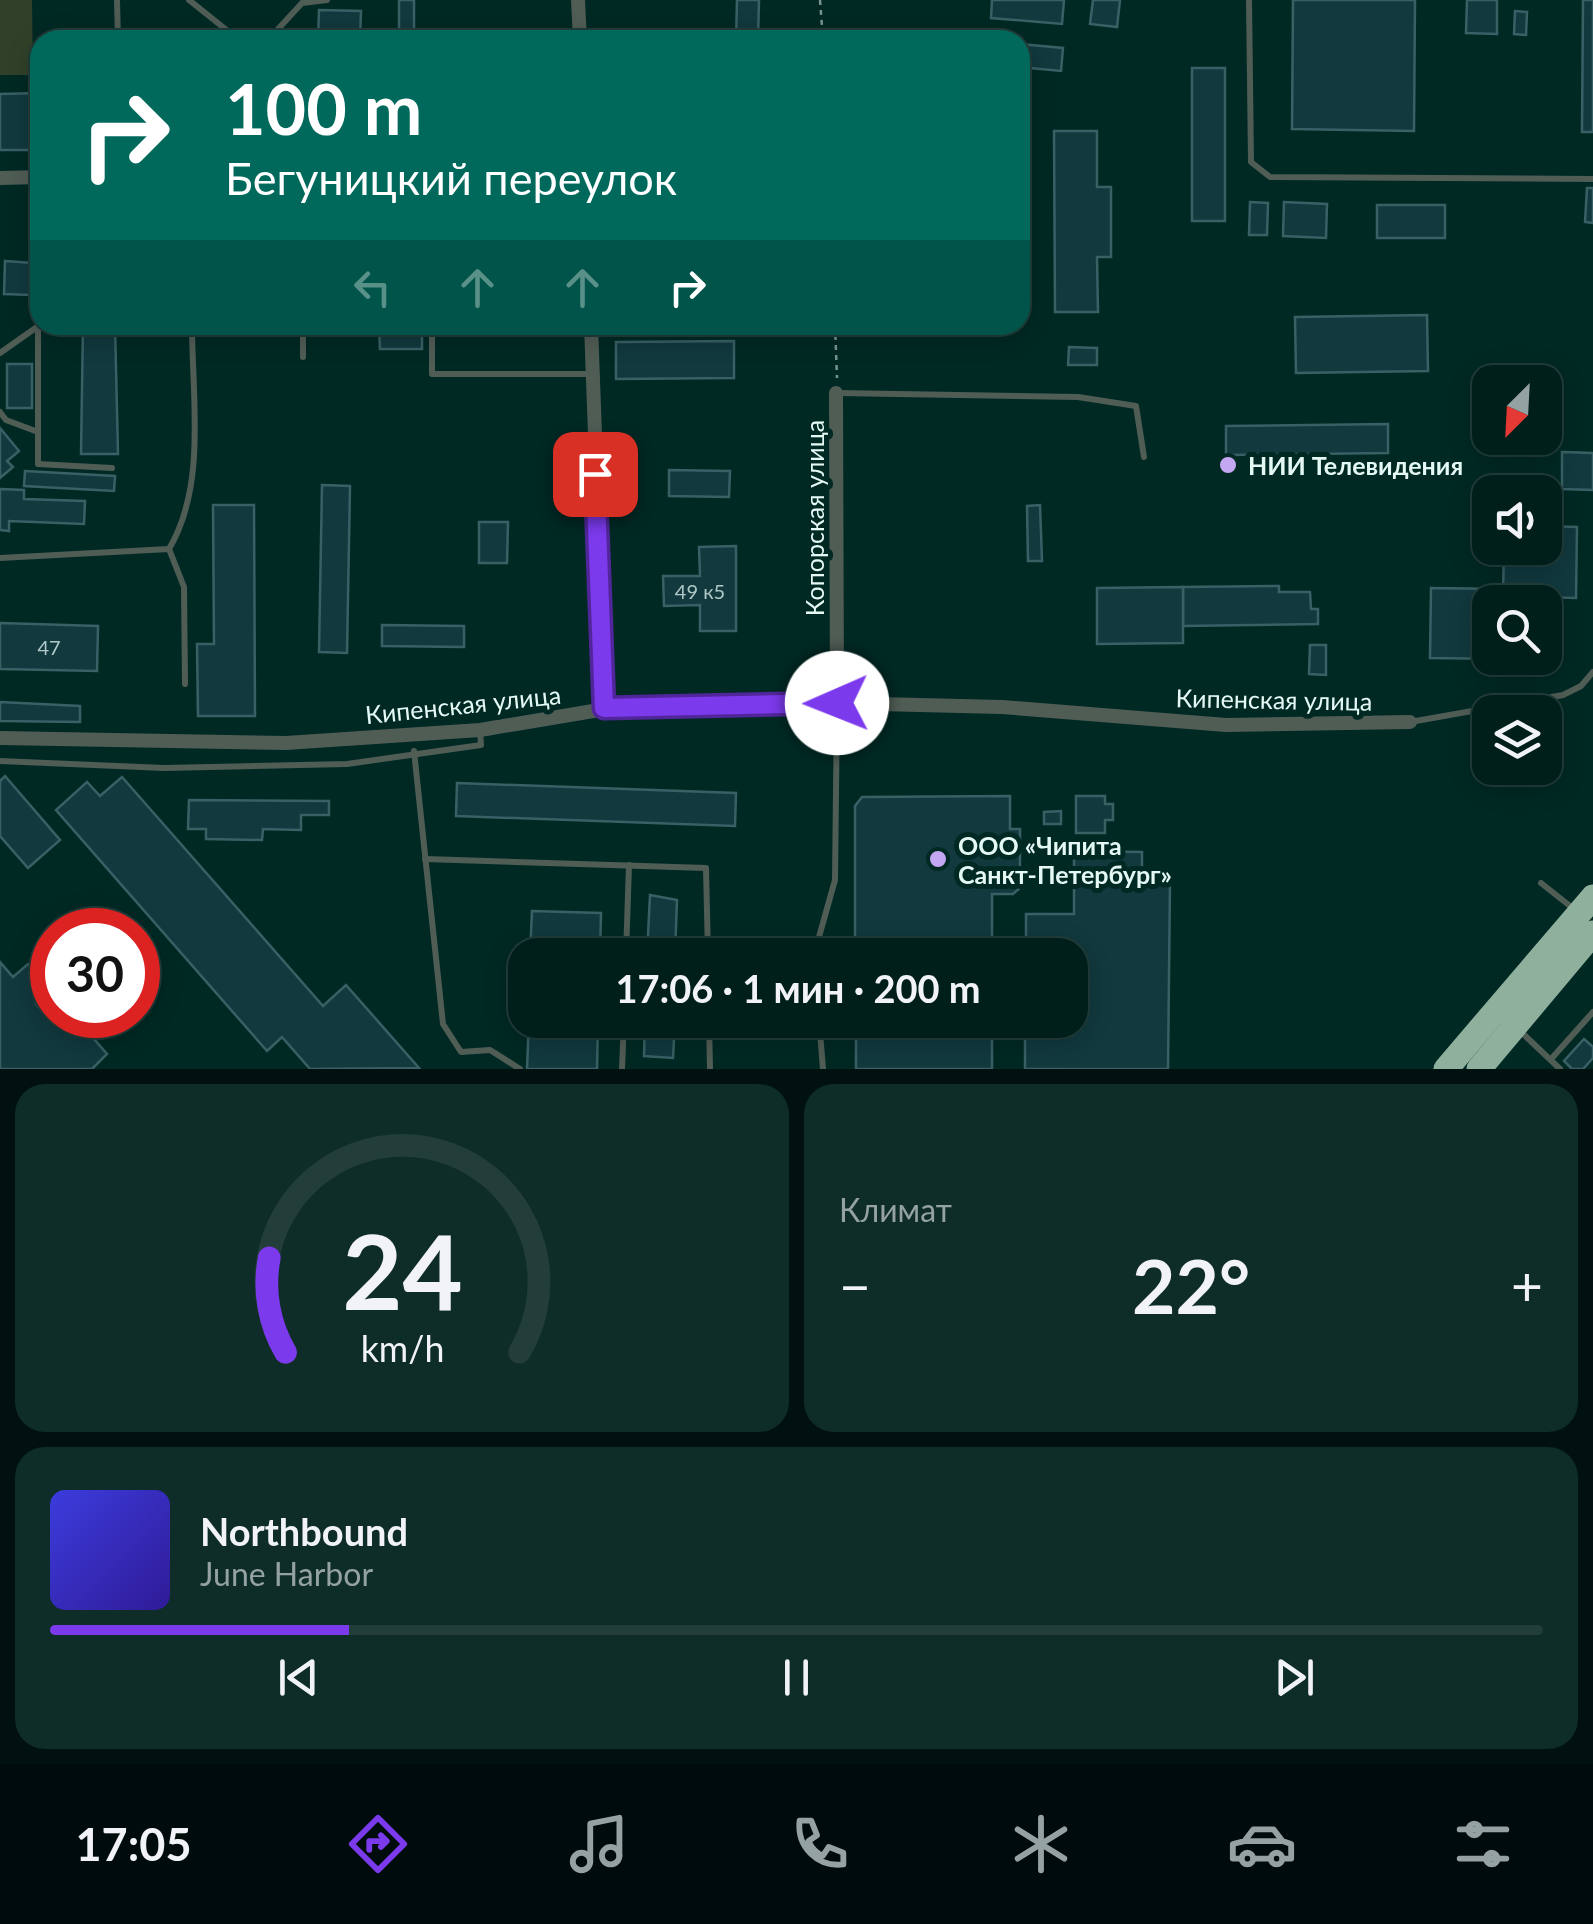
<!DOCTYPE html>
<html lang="ru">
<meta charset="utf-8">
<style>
:root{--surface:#001f1b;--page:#0e2c28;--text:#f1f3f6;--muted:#95a2a3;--line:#223d3a;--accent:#7c3aed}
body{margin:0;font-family:Lato,sans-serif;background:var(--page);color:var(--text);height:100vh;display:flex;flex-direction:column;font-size:38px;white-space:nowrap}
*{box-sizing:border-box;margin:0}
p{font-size:32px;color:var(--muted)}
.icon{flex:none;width:55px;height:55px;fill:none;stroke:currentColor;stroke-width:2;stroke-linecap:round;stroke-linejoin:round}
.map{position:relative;height:1069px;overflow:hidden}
.details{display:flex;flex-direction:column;gap:15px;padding:15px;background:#00110f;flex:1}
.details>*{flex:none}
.banner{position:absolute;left:30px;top:30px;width:1000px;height:305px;border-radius:30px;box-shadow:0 5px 25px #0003,0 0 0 2px var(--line);background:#00695c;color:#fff;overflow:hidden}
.needle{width:65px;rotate:204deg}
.tools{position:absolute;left:1472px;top:365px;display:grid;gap:20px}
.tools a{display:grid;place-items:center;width:90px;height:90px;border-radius:20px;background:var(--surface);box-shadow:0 5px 25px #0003,0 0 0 2px var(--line);font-size:50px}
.speed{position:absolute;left:30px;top:908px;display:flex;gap:20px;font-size:50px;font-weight:700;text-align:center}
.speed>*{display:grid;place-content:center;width:130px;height:130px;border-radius:50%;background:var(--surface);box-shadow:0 5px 25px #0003,0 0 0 2px var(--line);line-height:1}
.speed .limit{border:15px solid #d22;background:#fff;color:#111}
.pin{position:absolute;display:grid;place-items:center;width:85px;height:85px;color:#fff;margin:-42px;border-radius:20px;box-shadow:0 5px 15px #0006}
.me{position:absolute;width:110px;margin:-55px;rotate:269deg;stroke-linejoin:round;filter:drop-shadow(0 0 8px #0008)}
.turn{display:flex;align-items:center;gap:35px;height:210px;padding:0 30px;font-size:45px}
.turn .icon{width:130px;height:130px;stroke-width:2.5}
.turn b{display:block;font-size:70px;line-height:85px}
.lanes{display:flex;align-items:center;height:95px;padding:0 30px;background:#0003;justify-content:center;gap:50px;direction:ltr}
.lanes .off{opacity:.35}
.big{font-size:75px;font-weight:700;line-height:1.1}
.details .card{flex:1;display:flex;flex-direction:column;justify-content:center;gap:15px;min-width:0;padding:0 35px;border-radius:30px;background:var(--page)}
.details .dial{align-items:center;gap:0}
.dial svg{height:260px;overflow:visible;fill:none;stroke:var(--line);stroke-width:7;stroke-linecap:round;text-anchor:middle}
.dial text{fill:var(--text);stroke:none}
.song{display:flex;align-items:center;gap:30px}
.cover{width:120px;height:120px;border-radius:15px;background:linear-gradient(135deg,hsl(240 70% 55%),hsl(250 70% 35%))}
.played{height:10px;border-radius:5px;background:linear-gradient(90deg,var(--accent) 20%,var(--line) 20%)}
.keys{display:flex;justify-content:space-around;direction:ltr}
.heat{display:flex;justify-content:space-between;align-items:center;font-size:55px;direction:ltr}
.details .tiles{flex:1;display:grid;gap:15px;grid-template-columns:1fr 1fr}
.card:last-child{grid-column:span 2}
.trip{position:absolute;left:508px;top:938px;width:580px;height:100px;border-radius:30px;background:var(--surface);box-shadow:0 5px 25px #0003,0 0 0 2px var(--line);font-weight:700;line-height:100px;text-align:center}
.menu{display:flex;height:160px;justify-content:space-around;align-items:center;background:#000c0b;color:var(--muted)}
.menu .icon{width:70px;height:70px}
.menu .on{color:var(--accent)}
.menu b{font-size:45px;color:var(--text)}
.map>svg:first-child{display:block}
.green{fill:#314129}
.building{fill:#11393e;stroke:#396065;stroke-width:2.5}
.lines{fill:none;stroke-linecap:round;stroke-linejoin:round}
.path{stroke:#769490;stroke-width:2.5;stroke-dasharray:5 5;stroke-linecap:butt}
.lane{stroke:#505d55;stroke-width:6}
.street{stroke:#505d55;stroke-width:14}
.highway{stroke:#8fb09d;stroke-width:25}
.route-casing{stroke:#51269a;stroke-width:25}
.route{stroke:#7c3aed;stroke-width:18}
.poi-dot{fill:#c4a7f1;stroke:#002924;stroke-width:4}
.labels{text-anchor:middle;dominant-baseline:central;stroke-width:10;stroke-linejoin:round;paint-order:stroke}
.number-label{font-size:20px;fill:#afc8c6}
.poi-label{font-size:25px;font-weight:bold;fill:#e4f8f4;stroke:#002924;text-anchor:start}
.street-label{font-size:25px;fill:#e4f8f4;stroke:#002924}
</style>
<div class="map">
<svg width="1593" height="1069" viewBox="0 0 1593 1069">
<rect width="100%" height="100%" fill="#002924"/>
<polygon class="green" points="0,0 32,0 33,75 0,75"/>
<g class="building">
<rect x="399" y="0" width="15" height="40"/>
<polygon points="737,0 759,0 758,40 736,40"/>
<polygon points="992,0 1064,0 1062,24 991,18"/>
<polygon points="1093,0 1120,0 1117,27 1090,24"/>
<polygon points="1293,0 1415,0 1414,131 1292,129"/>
<polygon points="1467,0 1497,0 1497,34 1466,33"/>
<polygon points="1583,0 1593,0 1593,132 1582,132"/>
<polygon points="319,10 361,11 360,40 318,40"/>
<polygon points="1515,11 1527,12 1526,35 1514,34"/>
<polygon points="1020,44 1063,48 1061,71 1020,67"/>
<rect x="1192" y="68" width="33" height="153"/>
<polygon points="40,93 40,150 0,150 0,94"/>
<polygon points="1054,131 1097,131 1097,187 1111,187 1111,257 1097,257 1098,312 1055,312"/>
<polygon points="1587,188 1593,188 1593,223 1585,222"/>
<polygon points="1250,202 1268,203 1267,235 1249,235"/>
<polygon points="1284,202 1327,204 1326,238 1283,236"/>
<rect x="1377" y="205" width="68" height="33"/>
<polygon points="5,261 32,263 31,295 4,294"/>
<polygon points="1427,315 1428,371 1296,373 1295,317"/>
<polygon points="83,325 115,325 118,454 81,454"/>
<polygon points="379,325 422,325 422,349 380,349"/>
<polygon points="734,341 734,378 616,379 616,342"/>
<polygon points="1069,347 1097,348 1097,365 1068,365"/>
<rect x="7" y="364" width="25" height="44"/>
<polygon points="1388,424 1388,453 1226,455 1226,426"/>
<polygon points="0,428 19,451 7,461 13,467 0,478"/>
<polygon points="1562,452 1593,453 1593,490 1562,489"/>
<polygon points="669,470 730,471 729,497 669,496"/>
<polygon points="25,471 115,476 114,491 24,486"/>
<polygon points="322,485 350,486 347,653 319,652"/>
<polygon points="0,489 24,490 24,499 85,501 84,524 9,521 9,531 0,530"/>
<polygon points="213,505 254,505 255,716 198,716 197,644 214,644"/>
<polygon points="1040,505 1042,561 1028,561 1027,506"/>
<polygon points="479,522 508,522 507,563 479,563"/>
<polygon points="1545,526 1577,527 1576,598 1503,596 1504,548 1545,548"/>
<polygon points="736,546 736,631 700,631 700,605 664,606 663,576 700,576 699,547"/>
<polygon points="1279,586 1279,592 1310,592 1311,609 1318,609 1318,624 1183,626 1183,587"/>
<polygon points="1183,587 1183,643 1097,644 1097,588"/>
<polygon points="1431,588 1503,589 1502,602 1490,602 1490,658 1501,659 1430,658"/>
<polygon points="0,623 98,626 97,671 0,669"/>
<polygon points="382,625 464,626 464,647 382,646"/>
<polygon points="1310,645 1326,645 1326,675 1309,674"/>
<polygon points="0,702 80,706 80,722 0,721"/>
<polygon points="5,776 60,840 28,868 0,836 0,781"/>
<polygon points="122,777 323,1006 346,985 419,1068 310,1069 282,1037 267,1051 56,810 87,782 100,796"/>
<polygon points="457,783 736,793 735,826 456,816"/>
<polygon points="1010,796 1010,829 1020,829 1020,888 1013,894 992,894 992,955 855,955 855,806 862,797"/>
<polygon points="1076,796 1105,796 1105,804 1113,804 1113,820 1105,820 1105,833 1076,833"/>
<polygon points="189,800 329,801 329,815 301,815 301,830 263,829 262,840 206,839 206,829 188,829"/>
<polygon points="1061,811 1061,824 1044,824 1044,812"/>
<polygon points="1074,851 1142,852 1142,882 1170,882 1168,1069 1025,1069 1025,1020 1070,1020 1070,955 1026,955 1026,914 1074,914"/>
<polygon points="650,895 677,900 675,955 647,955"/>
<polygon points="532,911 601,913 600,955 530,955"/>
<polygon points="0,962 13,977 28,964 51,991 36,1004 42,1011 52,1002 52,1015 73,1015 107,1054 92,1069 0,1069"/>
<polygon points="529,1020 598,1020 597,1069 527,1069"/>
<polygon points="645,1020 675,1020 673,1058 644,1056"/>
<rect x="856" y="1020" width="136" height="49"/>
<polygon points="1584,1039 1593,1047 1593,1058 1583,1069 1572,1069 1564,1061"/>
</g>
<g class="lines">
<g class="path">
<polyline points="820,0 823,40"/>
<polyline points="835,325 837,378"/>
</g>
<g class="lane">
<polyline points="117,0 118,40"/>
<polyline points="189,0 239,40"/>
<polyline points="1249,0 1251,162 1270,177 1593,179"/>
<polyline points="268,40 302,3 327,0"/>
<polyline points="38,179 38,464 112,468"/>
<polyline points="303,325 303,357"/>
<polyline points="432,325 432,374 591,374"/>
<polyline points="0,353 37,327"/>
<polyline points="837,393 1078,397 1136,406 1144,457"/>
<polyline points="0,412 6,420 38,432"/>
<polyline points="169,549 184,587 185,684"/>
<path d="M0 558 169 549C207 485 192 397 192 325"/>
<polyline points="1410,722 1563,695 1581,686 1593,672"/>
<polyline points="414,751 443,1024 461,1052 490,1050 520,1069"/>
<polyline points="0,761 164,768 347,764 481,745 480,730"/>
<polyline points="425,859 706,868 708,955"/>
<polyline points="1541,883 1575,910"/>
<polyline points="626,955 629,865"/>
<polyline points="819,955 819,937 835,880 837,704"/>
<polyline points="709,1020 710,1069"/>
<polyline points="819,1020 823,1069"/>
<polyline points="1519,1030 1560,1069"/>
<polyline points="1552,1058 1593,1012"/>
<polyline points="622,1069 624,1020"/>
</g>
<g class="street">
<polyline points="578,0 580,40"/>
<polyline points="0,178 40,177"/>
<polyline points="591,325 605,709"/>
<polyline points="836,393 837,703"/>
<polyline points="0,738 286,743 480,730 605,709 837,703 1002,707 1226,725 1410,722"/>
</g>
<g class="highway">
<polyline points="1446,1069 1593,897"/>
<polyline points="1479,1069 1593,933"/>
</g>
</g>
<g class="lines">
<g class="route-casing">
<polyline id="route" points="595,474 604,708 837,703"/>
</g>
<use href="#route" class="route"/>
</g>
<g class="poi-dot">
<circle cx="1228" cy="465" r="10"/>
<circle cx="938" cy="859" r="10"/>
</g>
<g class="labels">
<g class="number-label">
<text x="700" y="591">49 к5</text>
<text x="49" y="647">47</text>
</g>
<g class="poi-label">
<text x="1248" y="465">НИИ Телевидения</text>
<text x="958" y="845">ООО «Чипита<tspan x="958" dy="29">Санкт-Петербург»</tspan></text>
</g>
<g class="street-label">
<text transform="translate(814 518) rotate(-90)">Копорская улица</text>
<text transform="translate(1274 699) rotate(1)">Кипенская улица</text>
<text transform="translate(463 704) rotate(-6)">Кипенская улица</text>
</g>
</g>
</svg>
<div class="tools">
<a><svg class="needle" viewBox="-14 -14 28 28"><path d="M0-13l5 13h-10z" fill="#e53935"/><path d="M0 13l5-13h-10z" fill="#95a2a3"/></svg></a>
<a><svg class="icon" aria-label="sound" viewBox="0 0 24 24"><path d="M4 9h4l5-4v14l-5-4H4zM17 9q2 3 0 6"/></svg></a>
<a><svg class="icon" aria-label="search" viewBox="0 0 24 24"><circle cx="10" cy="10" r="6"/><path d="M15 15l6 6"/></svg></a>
<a><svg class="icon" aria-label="layers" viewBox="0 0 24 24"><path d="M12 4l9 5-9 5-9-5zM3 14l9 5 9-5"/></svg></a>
</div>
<div class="speed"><div class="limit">30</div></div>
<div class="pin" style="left:595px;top:474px;background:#d93025"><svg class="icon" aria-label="arrive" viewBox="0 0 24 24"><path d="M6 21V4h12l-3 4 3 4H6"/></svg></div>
<svg class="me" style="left:837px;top:703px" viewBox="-20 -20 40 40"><circle r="19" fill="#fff"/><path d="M0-13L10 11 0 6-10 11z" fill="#7c3aed"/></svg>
<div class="trip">17:06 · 1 мин · 200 m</div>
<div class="banner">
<div class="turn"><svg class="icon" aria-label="right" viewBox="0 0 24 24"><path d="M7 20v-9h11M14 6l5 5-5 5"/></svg><div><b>100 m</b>Бегуницкий переулок</div></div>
<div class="lanes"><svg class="icon off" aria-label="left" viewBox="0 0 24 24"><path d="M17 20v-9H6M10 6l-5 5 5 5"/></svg><svg class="icon off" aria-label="ahead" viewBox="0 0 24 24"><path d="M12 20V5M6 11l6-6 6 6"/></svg><svg class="icon off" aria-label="ahead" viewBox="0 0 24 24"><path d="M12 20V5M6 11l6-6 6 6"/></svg><svg class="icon" aria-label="right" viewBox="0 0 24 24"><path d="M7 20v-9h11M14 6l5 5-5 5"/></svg></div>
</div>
</div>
<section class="details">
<div class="tiles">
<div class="card dial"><svg viewBox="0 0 100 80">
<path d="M14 69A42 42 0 1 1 86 69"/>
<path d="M14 69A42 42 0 0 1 9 40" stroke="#7c3aed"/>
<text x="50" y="56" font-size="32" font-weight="700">24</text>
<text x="50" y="72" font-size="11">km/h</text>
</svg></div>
<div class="card"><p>Климат</p>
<div class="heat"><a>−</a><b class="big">22°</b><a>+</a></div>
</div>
<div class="card">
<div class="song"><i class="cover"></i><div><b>Northbound</b><p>June Harbor</p></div></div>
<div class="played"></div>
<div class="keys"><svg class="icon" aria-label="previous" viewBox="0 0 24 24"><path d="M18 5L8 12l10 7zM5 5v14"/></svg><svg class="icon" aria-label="pause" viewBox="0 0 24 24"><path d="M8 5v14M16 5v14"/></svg><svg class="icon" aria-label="next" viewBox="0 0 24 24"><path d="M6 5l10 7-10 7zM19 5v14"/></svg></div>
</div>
</div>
</section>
<nav class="menu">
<b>17:05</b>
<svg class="icon on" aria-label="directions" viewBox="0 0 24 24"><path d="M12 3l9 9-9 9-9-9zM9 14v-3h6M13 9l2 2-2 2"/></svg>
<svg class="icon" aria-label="music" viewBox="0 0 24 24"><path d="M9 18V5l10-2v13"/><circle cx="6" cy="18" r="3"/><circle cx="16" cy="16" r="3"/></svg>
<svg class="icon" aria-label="phone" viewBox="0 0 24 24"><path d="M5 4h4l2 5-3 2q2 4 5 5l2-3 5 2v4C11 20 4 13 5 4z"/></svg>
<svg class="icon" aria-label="climate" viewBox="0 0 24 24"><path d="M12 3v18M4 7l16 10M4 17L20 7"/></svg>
<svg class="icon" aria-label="car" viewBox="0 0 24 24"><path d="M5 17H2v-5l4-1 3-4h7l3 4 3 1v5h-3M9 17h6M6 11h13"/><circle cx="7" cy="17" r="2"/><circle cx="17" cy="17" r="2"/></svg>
<svg class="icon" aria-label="filters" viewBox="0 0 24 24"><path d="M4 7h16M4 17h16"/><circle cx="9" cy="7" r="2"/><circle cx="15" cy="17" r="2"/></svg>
</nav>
